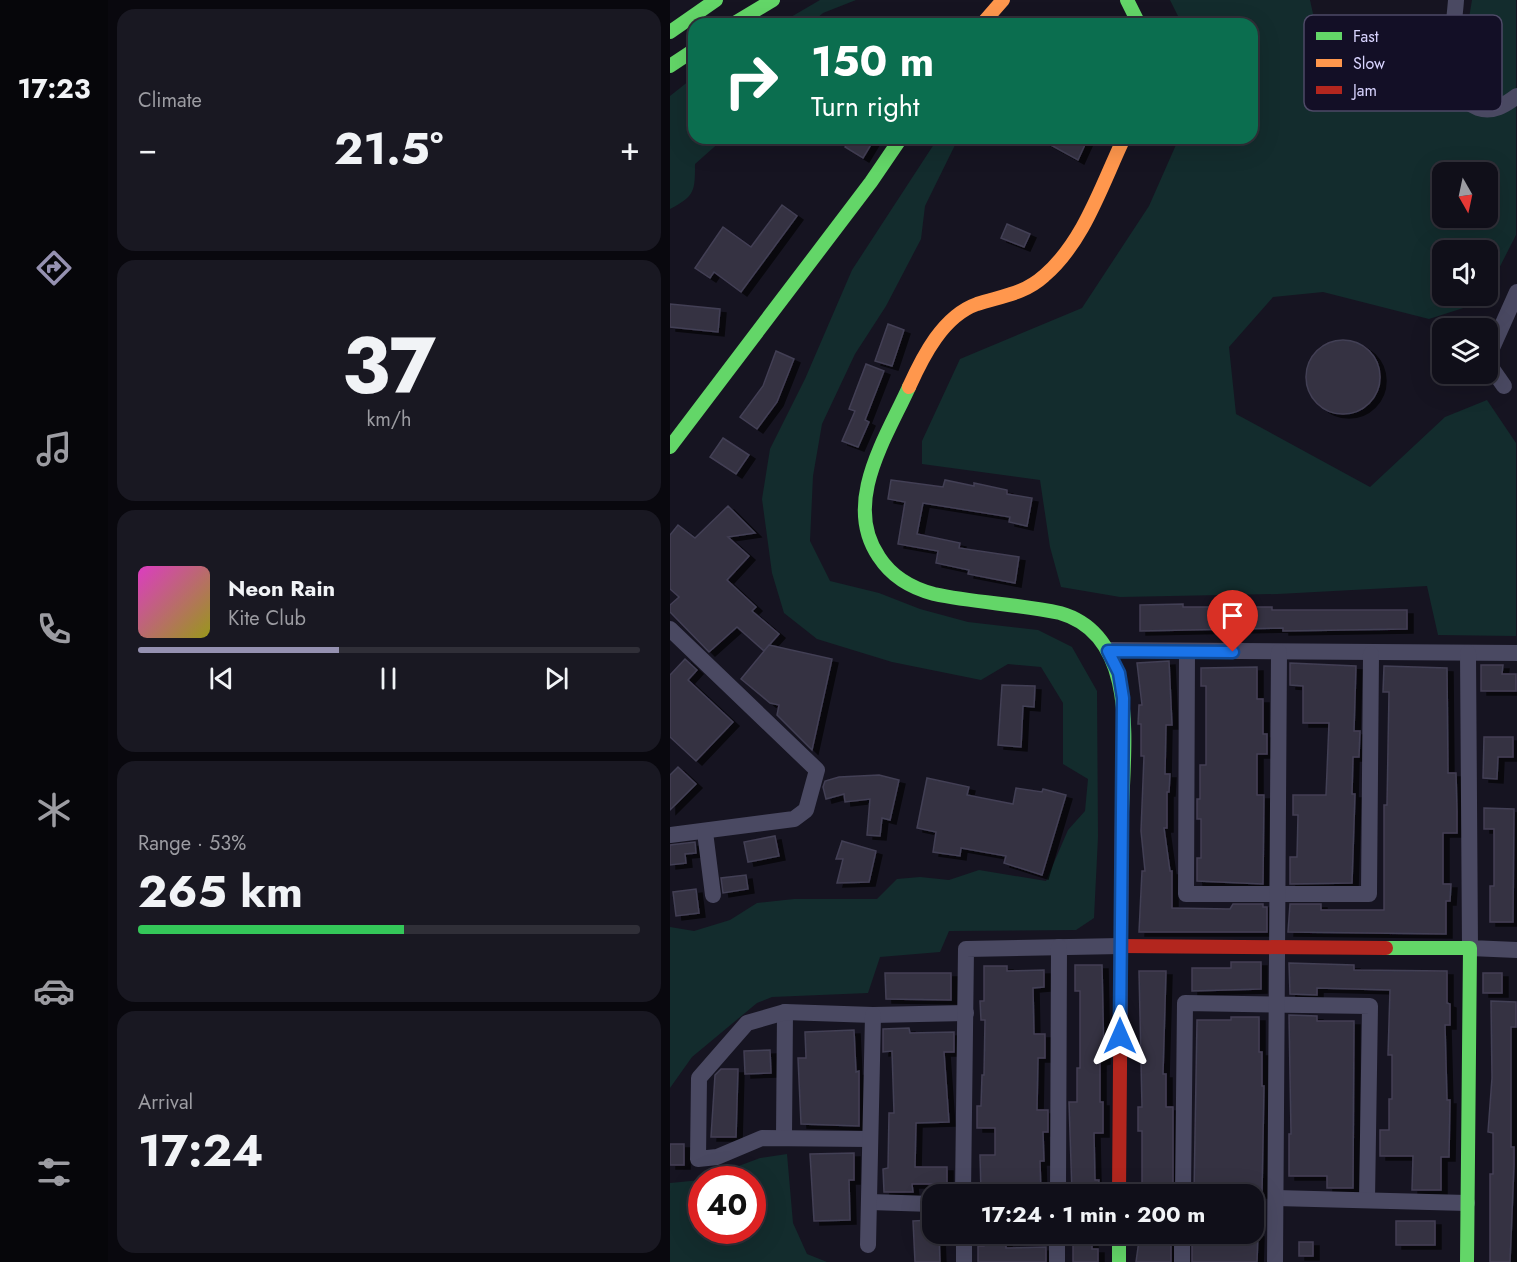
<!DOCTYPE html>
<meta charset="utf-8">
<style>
:root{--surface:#100f19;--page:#191822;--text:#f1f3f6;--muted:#9c9ca2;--line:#302f38;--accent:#9591b1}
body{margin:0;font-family:Jost,sans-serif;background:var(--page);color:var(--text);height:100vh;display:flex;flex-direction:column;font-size:22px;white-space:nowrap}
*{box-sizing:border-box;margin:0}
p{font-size:20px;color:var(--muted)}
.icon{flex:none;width:33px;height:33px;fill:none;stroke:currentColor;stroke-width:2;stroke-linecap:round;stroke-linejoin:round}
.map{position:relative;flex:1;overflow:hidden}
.sheet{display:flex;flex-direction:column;gap:9px;padding:9px;background:#09080e;width:562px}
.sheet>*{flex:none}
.banner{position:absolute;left:18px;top:18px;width:570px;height:126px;border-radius:18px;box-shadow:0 6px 24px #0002,0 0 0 2px var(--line);background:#0b6e4f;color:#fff;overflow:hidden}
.needle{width:39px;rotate:171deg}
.tools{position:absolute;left:762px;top:162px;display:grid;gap:12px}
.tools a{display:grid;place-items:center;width:66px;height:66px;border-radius:12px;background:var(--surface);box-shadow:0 6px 24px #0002,0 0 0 2px var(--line);font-size:30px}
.speed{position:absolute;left:18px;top:1166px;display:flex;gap:12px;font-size:30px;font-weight:700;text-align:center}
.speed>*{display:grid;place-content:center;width:78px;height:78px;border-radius:50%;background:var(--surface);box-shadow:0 6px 24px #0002,0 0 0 2px var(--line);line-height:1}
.speed .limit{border:9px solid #d22;background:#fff;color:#111}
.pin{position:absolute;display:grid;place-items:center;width:51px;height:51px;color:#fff;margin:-62px -26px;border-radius:50% 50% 50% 0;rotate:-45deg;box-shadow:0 0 6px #0007}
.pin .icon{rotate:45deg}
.me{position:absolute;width:66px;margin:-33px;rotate:0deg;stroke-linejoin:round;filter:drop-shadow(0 0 4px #0008)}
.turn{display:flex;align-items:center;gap:21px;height:126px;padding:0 24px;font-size:27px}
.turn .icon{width:78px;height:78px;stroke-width:2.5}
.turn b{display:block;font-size:42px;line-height:51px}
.big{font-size:45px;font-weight:700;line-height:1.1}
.sheet .card{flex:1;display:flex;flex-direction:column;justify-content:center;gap:9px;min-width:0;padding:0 21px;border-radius:18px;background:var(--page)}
.sheet .dial{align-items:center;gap:0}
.dial b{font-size:78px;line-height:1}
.song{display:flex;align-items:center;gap:18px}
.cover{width:72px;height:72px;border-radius:9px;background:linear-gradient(135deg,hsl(310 70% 55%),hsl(60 70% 35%))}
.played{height:6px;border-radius:3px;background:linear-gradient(90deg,var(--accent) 40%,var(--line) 40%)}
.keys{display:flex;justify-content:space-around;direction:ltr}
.heat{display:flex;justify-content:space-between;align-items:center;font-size:33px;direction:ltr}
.charge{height:9px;border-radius:4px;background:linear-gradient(90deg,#34c759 53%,var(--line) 0)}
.trip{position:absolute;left:252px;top:1184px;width:342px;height:60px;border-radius:18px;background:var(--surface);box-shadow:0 6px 24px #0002,0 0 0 2px var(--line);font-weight:700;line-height:60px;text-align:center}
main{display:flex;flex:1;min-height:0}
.dock{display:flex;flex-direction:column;width:108px;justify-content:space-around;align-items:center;background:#06060a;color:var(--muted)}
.dock .icon{width:42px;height:42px}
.dock .on{color:var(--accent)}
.dock b{font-size:27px;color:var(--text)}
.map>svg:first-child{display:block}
.green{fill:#132c2d;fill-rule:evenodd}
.building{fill:#343243;stroke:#433f54;stroke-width:1.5;filter:url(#shadow)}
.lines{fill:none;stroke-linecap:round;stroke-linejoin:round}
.street{stroke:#4a4962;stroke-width:16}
.fast{stroke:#63d668;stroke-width:14}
.slow{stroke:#ff974d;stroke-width:14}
.jam{stroke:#b3261e;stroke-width:14}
.route-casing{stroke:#114b97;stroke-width:15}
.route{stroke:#1a73e8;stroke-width:10}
.key{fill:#130f26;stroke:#4e4a67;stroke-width:1.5}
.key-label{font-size:16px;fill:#d9d4ff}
</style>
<main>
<nav class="dock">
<b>17:23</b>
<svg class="icon on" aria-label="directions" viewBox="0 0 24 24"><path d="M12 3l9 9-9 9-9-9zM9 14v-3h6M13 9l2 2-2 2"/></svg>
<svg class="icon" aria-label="music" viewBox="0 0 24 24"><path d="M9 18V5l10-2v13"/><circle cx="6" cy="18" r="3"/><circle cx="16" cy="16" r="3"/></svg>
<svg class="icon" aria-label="phone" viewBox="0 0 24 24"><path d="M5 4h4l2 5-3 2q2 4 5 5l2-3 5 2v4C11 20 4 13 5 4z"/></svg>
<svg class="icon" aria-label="climate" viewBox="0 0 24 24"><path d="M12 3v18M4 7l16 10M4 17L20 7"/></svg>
<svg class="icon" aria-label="car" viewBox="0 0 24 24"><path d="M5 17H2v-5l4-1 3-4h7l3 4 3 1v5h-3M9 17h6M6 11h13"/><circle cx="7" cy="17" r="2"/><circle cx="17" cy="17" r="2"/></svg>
<svg class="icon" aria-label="filters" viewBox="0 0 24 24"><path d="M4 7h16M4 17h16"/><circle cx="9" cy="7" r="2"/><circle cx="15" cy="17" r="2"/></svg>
</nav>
<section class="sheet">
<div class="card"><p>Climate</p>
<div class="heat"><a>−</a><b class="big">21.5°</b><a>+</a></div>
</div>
<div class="card dial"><b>37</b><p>km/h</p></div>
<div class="card">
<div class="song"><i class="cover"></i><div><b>Neon Rain</b><p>Kite Club</p></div></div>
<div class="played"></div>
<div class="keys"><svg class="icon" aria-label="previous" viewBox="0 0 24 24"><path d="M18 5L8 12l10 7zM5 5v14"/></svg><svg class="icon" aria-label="pause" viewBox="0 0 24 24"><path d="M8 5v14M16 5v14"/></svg><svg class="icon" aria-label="next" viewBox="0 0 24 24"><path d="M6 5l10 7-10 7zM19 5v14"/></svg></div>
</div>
<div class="card"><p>Range · 53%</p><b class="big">265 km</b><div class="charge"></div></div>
<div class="card"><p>Arrival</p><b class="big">17:24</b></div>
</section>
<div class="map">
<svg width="847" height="1262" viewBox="0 0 847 1262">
<defs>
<filter id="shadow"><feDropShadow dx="6" dy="4" stdDeviation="0" flood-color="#0009"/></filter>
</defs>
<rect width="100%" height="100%" fill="#161421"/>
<g class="green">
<polygon points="150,0 186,0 153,13 140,24 109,24"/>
<path d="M500 0H640L645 23 686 31 711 58 737 72 762 66 779 65 795 42 802 0H846V235L818 290V250H772V296H815L812 302 759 319 653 292 603 297 559 347 566 414 700 487 775 417 817 400 846 443V636L768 635 757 586 608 594 450 597 391 587 380 547 370 480 252 464V441L290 359 412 308 479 206 509 138H582V24H512ZM772 172H818V218H772Z"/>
<path d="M24 77V138L52 140 25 164C25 191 25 196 0 209V96Z"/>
<polygon points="268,138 284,138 286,143 255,206 251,239 216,306 185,354 152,424 143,476 140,541 160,581 209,593 250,609 298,622 368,630 402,647 427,691 428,837 424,918 406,930 279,931 270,952 210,957 198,993 102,997 87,1003 22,1057 0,1088 0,927 24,931 60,920 87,903 124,899 207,899 227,879 250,877 279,880 309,870 376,881 398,830 415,811 418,779 393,764 393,703 371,667 338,664 311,680 222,662 147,639 114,613 102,573 92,499 100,449 135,379 182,270"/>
<polygon points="117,1154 123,1223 137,1254 157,1262 0,1262 0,1183 31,1180 32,1230 82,1230 82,1179 34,1179 90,1158"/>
</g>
<g class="building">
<polygon points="181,138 205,138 193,158 175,147"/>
<polygon points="368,138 418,138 408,160"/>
<polygon points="112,205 127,216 71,292 44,272 40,278 25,268 53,227 81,247"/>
<polygon points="337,224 360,234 354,247 331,238"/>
<polygon points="0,304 50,309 48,332 0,327"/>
<polygon points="218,324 234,330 222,366 205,361"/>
<circle cx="673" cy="377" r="37"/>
<polygon points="106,351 124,359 107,402 87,429 70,417 93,386"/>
<polygon points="196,364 214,371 195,420 199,422 188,447 172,441 185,411 179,409"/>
<polygon points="53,438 79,455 66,474 40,457"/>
<polygon points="221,480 273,487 275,480 304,486 304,483 337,490 337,494 362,498 357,526 339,522 340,517 253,503 247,534 290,543 289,548 349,557 345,583 298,574 299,570 266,563 268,551 228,544 235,502 218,499"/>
<polygon points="58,506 85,533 58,537 79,556 57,580 86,607 82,611 109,634 94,651 67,627 39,652 0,612 0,605 9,597 0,589 0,535 8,525 25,538"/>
<polygon points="513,604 513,607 602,607 602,610 737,610 737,629 613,631 613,628 470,631 470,605"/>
<polygon points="99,645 162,659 142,750 107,715 109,705 100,703 71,679"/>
<polygon points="15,659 27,670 18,680 63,722 26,761 0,737 0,675"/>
<polygon points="499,661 502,725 496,725 495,774 500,774 499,792 497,792 497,828 494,828 500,871 502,871 502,908 560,909 563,904 593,904 593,907 597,907 597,932 469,932 472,871 475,871 471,831 474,756 471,756 471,724 468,724 469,705 472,705 467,663"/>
<polygon points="620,663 686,666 684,731 690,731 689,757 683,757 682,794 685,794 682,883 620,884 620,857 627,857 628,815 623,815 623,795 656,795 659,723 633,723 633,686 620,685"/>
<polygon points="811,665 833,665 832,674 846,674 846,691 811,691"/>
<polygon points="714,666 777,668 778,773 786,773 787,811 787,833 773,833 773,884 781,884 780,901 776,901 776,934 618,932 620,904 651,904 651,910 714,910 714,805 717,805 719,692 713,692"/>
<polygon points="587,667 587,699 593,699 593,734 597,734 597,754 587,754 587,795 594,795 593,884 527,881 527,858 531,858 531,819 527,819 527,799 530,799 530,765 536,765 536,686 531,686 531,668"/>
<polygon points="332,685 365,686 364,707 353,706 351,747 328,745"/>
<polygon points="814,737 843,737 843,757 828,757 827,779 813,778"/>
<polygon points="8,767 26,784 0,810 0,775"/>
<polygon points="209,775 229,780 220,820 212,818 210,836 197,835 200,799 175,802 174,794 156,799 153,787 155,781 169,777"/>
<polygon points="257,778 299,787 297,795 343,804 346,788 372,792 373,789 396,795 372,875 334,863 336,856 291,848 290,856 263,852 266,832 247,828"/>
<polygon points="814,808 844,809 843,922 820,922 820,886 824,886 824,829 814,829"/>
<polygon points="105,836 109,856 78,862 74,842"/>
<polygon points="172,841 206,851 199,882 167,883 173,859 166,859"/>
<polygon points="25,842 26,853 15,854 16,863 0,865 0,845"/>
<polygon points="76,875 78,889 53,893 51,878"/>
<polygon points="26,889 29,913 6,916 3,892"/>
<polygon points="561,962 591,962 591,989 522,991 522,968 561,968"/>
<polygon points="619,963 684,965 684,970 777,971 777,1003 780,1004 780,1025 775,1025 777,1100 780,1100 779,1157 771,1157 771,1190 742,1190 743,1156 710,1156 710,1130 719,1130 719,1099 722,1099 722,1055 718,1055 720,990 647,988 647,995 620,994"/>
<polygon points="405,965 432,965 434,1060 430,1061 430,1102 433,1102 433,1133 424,1133 425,1180 429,1180 428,1194 402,1194 399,1102 407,1102 407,1068 410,1068 410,991 405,991"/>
<polygon points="314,966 337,966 337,971 374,970 374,987 363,988 364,1034 375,1034 375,1058 368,1058 367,1110 378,1110 378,1132 373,1132 374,1161 370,1161 371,1194 311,1193 310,1155 325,1155 325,1128 307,1128 307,1106 311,1106 312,1075 314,1075 315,1020 311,1020 310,1001 314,1001"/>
<polygon points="469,971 496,971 493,1074 496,1074 496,1107 503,1107 503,1194 472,1194 472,1131 468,1131 468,1107 472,1107"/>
<polygon points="215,973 281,973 281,1000 216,999"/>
<rect x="813" y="973" width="19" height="20"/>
<polygon points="821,1001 846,1002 846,1027 841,1027 841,1147 844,1147 844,1165 840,1262 820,1262 820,1174 823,1174 823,1133 818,1132 822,1078"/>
<polygon points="619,1015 647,1016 647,1021 684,1021 683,1188 657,1188 657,1176 619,1176 619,1134 621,1134"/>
<polygon points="561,1017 589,1017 589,1052 592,1052 592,1086 594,1086 592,1194 524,1194 527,1020 561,1020"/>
<polygon points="239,1028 240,1033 284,1032 284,1052 274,1052 279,1122 246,1123 245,1167 277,1167 277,1184 242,1184 243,1192 214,1192 213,1169 218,1168 219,1113 224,1113 222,1051 213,1052 213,1029"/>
<polygon points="184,1030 186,1072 189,1071 189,1126 131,1124 128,1058 136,1058 135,1032"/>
<polygon points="100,1050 101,1073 75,1074 74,1051"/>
<polygon points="51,1069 68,1069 66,1137 41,1137 45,1075"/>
<rect x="0" y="1144" width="14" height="21"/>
<polygon points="184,1153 184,1180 179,1180 180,1220 144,1221 140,1154"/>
<polygon points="262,1220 262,1233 269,1233 270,1262 245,1262 243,1221"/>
<rect x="726" y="1221" width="39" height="24"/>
<polygon points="314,1233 336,1233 336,1248 376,1247 376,1262 308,1262 308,1246 314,1246"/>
<polygon points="403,1233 422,1233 422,1249 428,1249 428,1262 403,1262"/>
<polygon points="470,1233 501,1233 501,1262 466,1262"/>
<polygon points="522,1233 588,1233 587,1262 522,1262"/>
<rect x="629" y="1242" width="14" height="14"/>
</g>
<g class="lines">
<g class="street">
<path d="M786 0C784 32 770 92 808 108 823 113 835 105 847 96"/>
<polyline points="818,357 847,292"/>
<polyline points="818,363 834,386"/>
<polyline points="0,629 147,770 136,810 124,819 0,835"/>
<polyline points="438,650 847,653"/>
<polyline points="517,652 516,894 699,894 701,654"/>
<polyline points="798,653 800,948 847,950"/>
<polyline points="35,832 43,895"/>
<polyline points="114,1137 115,1012"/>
<polyline points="199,1139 92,1138 47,1157 28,1159 29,1078 77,1023 115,1012 203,1015 296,1013"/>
<polyline points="293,1194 296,949 451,946"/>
<polyline points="388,1194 389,947"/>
<polyline points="513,1194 515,1003 700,1006 697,1200"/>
<polyline points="606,1198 797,1203"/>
<polyline points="200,1202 262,1204"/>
<polyline points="294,1233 294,1262"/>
<polyline points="198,1245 203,1015"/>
<polyline points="387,1262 387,1233"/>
<polyline points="512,1262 512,1233"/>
<polyline points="605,1262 609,652"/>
</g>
<g class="fast">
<polyline points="457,0 469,24"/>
<polyline points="63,24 103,0"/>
<polyline points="0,32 46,0"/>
<polyline points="0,66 24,50"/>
<path d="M239 387C216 438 172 503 209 557 222 577 241 588 264 594 306 603 349 604 390 613 471 636 453 749 452 813"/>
<polyline points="0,447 201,182 231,138"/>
<polyline points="716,948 800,948 797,1262"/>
<polyline points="449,1233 449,1262"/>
</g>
<g class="slow">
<polyline points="312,24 333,0"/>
<path d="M239 387C253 356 273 316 307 304 332 296 354 294 374 276 414 242 432 184 454 138"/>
</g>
<g class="jam">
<polyline points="451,946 716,948"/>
<polyline points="449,1194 452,813"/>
</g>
</g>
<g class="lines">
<g class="route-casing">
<polyline id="route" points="450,1036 453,698 449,673 438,651 563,652"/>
</g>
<use href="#route" class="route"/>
</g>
<rect x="634" y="15" width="198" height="96" rx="9" class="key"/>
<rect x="646" y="32" width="26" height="8" fill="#63d668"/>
<rect x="646" y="59" width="26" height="8" fill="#ff974d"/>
<rect x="646" y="86" width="26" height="8" fill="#b3261e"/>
<g class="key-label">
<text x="683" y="42">Fast</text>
<text x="683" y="69">Slow</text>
<text x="683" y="96">Jam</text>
</g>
</svg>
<div class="tools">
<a><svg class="needle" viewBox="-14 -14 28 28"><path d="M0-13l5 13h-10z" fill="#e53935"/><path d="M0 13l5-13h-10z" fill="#9c9ca2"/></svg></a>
<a><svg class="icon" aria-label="sound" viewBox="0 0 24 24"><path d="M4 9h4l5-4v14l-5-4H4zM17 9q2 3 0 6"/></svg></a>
<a><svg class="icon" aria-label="layers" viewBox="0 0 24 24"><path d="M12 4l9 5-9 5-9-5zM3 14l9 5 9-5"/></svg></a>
</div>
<div class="speed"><div class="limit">40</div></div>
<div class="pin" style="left:563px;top:652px;background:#d93025"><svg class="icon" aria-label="arrive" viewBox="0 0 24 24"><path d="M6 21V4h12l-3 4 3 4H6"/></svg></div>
<svg class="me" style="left:450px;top:1036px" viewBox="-20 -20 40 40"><path d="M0-17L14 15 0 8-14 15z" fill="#1a73e8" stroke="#fff" stroke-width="4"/></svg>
<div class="trip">17:24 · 1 min · 200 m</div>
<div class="banner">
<div class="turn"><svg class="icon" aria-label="right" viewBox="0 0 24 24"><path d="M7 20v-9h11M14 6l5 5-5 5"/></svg><div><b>150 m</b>Turn right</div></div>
</div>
</div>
</main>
